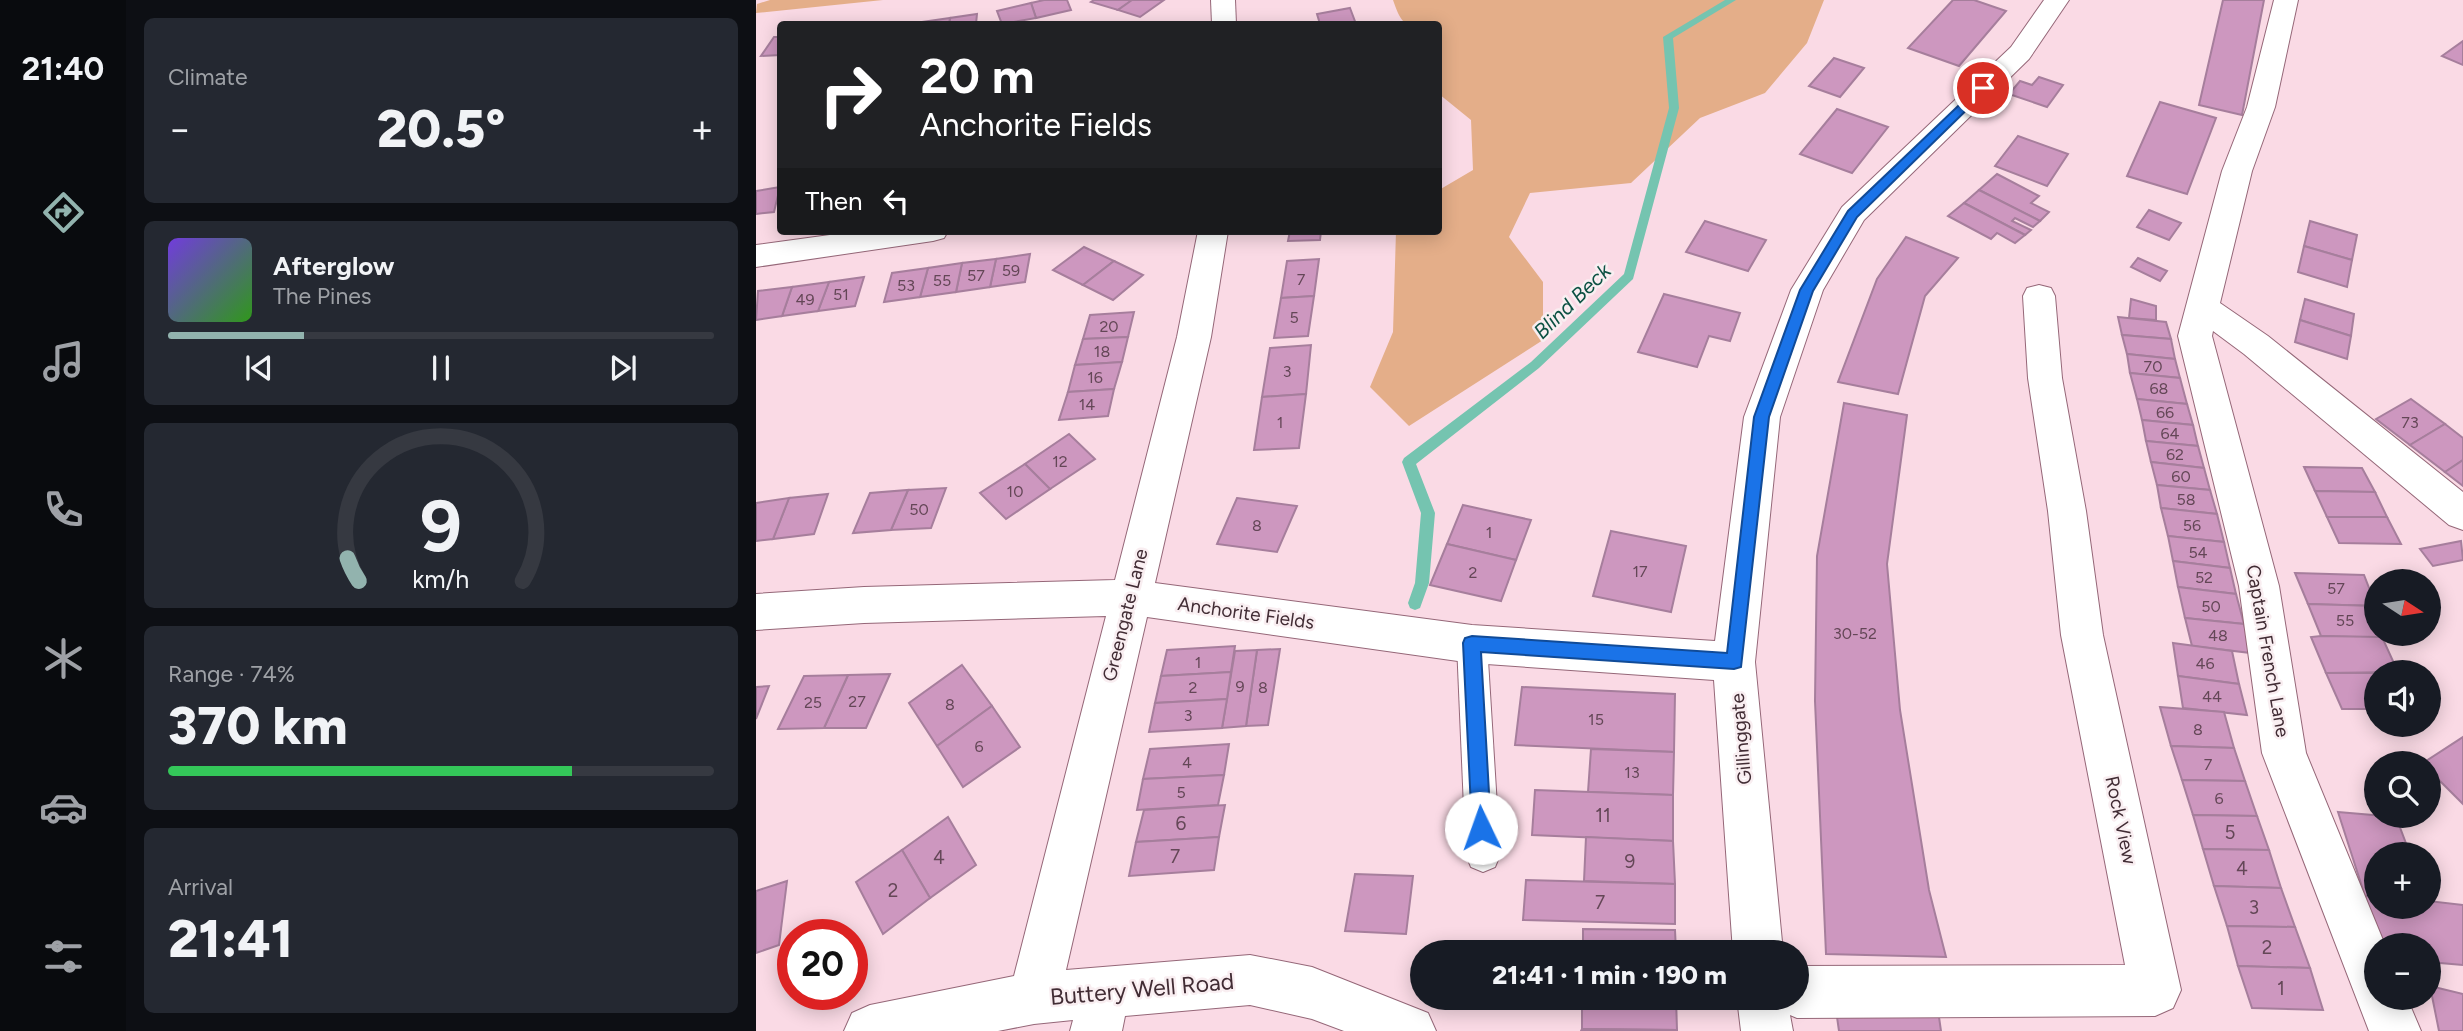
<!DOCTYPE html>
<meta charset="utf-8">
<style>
:root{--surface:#171b24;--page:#242831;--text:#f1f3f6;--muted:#9ea1a6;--line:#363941;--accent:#92b3ae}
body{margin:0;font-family:Figtree,sans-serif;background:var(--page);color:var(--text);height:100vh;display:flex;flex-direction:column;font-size:26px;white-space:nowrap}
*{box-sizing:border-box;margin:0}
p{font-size:23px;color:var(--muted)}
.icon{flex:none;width:38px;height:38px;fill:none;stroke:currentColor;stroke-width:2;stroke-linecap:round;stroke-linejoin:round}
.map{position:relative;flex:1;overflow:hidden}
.details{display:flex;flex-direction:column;gap:18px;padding:18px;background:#0d0f14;width:630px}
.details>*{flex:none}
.hud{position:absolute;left:21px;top:21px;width:665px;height:214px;border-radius:7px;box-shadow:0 4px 18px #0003;background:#202124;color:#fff;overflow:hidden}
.needle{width:46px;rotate:102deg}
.buttons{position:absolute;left:1608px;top:569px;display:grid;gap:14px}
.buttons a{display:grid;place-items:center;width:77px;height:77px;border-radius:50%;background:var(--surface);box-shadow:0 4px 18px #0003;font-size:35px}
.speed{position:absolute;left:21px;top:919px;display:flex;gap:14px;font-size:35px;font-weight:700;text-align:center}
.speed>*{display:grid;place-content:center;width:91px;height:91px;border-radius:50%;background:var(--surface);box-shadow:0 4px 18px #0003;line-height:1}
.speed .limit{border:10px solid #d22;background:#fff;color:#111}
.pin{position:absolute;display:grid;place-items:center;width:60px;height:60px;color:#fff;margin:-30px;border:4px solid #fff;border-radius:50%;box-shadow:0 2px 7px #0007}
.me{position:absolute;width:77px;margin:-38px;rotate:357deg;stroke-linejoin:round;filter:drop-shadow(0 0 5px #0008)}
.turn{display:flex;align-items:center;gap:24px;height:147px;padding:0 28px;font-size:32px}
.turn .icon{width:91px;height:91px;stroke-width:2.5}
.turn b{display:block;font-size:49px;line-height:60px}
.then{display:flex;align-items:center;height:66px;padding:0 28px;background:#0003;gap:14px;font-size:26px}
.big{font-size:52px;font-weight:800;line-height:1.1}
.details .widget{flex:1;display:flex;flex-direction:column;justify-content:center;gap:10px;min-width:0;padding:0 24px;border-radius:10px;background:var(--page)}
.details .dial{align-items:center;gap:0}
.dial svg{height:182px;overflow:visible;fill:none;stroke:var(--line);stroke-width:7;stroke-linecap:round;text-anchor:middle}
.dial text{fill:var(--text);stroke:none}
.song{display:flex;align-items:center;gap:21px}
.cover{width:84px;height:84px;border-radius:10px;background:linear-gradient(135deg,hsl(260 70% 55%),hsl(110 70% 35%))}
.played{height:7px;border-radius:4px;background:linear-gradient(90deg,var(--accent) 25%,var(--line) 25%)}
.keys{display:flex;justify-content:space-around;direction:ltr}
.heat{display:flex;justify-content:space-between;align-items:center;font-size:38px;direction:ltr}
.charge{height:10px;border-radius:5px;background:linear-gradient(90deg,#34c759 74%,var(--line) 0)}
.trip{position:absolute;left:654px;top:940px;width:399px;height:70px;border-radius:35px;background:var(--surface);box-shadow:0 4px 18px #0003;font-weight:800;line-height:70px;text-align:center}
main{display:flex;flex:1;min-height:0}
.tab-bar{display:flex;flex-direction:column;width:126px;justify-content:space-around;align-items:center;background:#090b0e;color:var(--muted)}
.tab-bar .icon{width:49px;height:49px}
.tab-bar .selected{color:var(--accent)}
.tab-bar b{font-size:32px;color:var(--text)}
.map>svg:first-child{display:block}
.green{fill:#e4ae89}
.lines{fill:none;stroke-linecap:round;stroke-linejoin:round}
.stream{fill:#75c4b0;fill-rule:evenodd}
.building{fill:#cd97bf;stroke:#a67e9c;stroke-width:2}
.service-casing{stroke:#956778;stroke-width:2}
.minor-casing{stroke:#956778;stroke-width:2}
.service{fill:#fff;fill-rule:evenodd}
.minor{fill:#fff;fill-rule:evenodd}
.route{fill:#1a73e8;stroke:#114b97;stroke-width:2}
.labels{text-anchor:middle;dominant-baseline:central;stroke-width:5;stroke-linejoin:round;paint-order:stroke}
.number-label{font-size:16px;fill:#644757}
.street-label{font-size:19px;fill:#412c34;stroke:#f9eef1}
.near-number-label{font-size:19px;fill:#644757}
.water-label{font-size:21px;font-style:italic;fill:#0c5143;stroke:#f9eef1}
.near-street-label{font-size:23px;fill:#412c34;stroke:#f9eef1}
</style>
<main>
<nav class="tab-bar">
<b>21:40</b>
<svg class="icon selected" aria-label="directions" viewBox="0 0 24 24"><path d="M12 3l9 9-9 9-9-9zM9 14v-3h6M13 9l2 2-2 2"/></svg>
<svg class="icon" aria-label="music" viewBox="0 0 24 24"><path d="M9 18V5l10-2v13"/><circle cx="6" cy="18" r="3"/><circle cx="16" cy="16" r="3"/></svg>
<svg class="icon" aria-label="phone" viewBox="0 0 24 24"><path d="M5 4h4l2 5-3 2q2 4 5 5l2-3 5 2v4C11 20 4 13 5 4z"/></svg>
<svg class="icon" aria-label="climate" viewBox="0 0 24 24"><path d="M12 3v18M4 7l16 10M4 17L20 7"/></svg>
<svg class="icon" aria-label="car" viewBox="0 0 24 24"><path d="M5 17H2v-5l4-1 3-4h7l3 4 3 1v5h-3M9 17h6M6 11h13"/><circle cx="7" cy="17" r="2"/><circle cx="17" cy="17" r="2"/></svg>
<svg class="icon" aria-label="filters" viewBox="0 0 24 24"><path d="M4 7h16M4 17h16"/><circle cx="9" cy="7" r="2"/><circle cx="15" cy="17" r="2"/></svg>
</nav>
<section class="details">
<div class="widget"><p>Climate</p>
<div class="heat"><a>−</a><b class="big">20.5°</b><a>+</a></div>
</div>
<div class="widget">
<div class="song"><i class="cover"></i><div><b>Afterglow</b><p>The Pines</p></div></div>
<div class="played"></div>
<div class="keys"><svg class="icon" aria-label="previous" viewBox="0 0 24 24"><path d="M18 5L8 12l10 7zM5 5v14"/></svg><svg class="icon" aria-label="pause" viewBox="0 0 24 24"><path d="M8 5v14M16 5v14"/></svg><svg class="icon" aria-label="next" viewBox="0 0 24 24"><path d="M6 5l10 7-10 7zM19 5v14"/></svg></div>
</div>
<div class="widget dial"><svg viewBox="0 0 100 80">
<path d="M14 69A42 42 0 1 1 86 69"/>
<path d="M14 69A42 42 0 0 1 9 59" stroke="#92b3ae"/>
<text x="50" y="56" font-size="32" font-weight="700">9</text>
<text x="50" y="72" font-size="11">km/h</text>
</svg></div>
<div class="widget"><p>Range · 74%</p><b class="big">370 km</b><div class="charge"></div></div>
<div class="widget"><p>Arrival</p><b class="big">21:41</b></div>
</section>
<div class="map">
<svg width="1707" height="1031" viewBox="0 0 1707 1031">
<rect width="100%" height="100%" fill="#fadae5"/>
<g class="green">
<polygon points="14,0 127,0 0,13 1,4"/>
<path d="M637 0H1068L1051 43 1009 93 944 118 875 183 774 193 753 237 787 282V340L653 426 614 387 637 332 640 231H682L683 190 717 170 715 120 683 94 682 24C651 24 648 32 637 0Z"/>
</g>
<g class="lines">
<polygon class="stream" points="969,0 980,0 917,38 923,108 877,279 783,368 660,464 679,513 673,583 664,608 659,610 654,608 652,603 659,583 665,513 646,462 648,458 775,362 868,274 913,108 907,37"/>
</g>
<g class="building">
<polygon points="288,0 311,0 315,10 280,18 275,3"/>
<polygon points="338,0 377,0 362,10 335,2"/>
<polygon points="376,0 408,0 384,17 362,10"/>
<polygon points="1197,0 1218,0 1250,11 1203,66 1152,48"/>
<polygon points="1467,0 1508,0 1486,115 1443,105"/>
<polygon points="275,3 280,18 246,24 241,11"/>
<polygon points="594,8 600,24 564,24 561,14"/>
<polygon points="221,14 220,24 193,24 194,18"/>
<polygon points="194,18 193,24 165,24 165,22"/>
<polygon points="18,37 24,37 24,55 5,56"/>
<polygon points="1707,41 1707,65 1686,56"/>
<polygon points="1078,58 1108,68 1084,97 1053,86"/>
<polygon points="1283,77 1307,85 1291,107 1253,94 1264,81 1276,85"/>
<polygon points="1404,102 1460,118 1431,194 1371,176"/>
<polygon points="1081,109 1132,127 1096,173 1044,154"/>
<polygon points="1262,136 1312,154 1291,186 1239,166"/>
<polygon points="1241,174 1283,196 1275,203 1293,212 1284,221 1223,190"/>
<polygon points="24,187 18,212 0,214 0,191"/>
<polygon points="1223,190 1284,221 1277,227 1259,218 1256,221 1275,230 1269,235 1208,203"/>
<polygon points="1208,203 1269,235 1259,243 1241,233 1235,239 1192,216"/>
<polygon points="1393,210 1425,223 1413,240 1381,227"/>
<polygon points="949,221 1010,240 992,271 930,252"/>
<polygon points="1554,221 1601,235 1596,260 1548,246"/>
<polygon points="534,231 565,231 564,240 532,241"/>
<polygon points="1150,237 1202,258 1169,296 1142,394 1082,382 1121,279"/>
<polygon points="1548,246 1596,260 1591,287 1542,272"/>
<polygon points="328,247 358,261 327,285 297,270"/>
<polygon points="274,254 269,282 234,287 240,259"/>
<polygon points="1382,258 1411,271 1404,281 1375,267"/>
<polygon points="240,259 234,287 200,292 206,263"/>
<polygon points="563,259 558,296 525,298 531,261"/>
<polygon points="358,261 387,275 357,300 327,285"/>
<polygon points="206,263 200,292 164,297 172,268"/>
<polygon points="172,268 164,297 128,302 136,273"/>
<polygon points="108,277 99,306 62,311 73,282"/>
<polygon points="73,282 62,311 26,316 36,287"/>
<polygon points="36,287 26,316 0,320 2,291"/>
<polygon points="908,294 984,313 974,341 953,336 941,367 882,352"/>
<polygon points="558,296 552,336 518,338 525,298"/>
<polygon points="1375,299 1400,306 1400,320 1373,318"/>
<polygon points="1549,299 1598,314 1595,336 1544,320"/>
<polygon points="378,312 372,337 327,339 334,315"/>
<polygon points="1362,317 1410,322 1415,339 1366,335"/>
<polygon points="1544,320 1595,336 1591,359 1539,342"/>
<polygon points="1366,335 1415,339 1419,359 1371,354"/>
<polygon points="372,337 366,362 319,365 327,339"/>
<polygon points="555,345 550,394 506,397 514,348"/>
<polygon points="1371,354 1419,359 1424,378 1374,373"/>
<polygon points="366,362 358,389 312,392 319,365"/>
<polygon points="1374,373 1424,378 1431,404 1381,399"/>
<polygon points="358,389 352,416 303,420 312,392"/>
<polygon points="550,394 543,448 498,450 506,397"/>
<polygon points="1381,399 1431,404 1437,425 1386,420"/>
<polygon points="1655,399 1689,424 1654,445 1620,419"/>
<polygon points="1088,403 1151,415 1131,564 1144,710 1173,890 1190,957 1070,954 1059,701 1061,556"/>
<polygon points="1386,420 1437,425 1442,446 1390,441"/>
<polygon points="1689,424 1707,438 1707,460 1689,472 1654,445"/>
<polygon points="313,434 339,459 294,489 269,464"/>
<polygon points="1390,441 1442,446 1448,468 1395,462"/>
<polygon points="1707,460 1707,486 1689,472"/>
<polygon points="1395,462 1448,468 1454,490 1401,485"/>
<polygon points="269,464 294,489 250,519 224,493"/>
<polygon points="1548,467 1606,468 1619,492 1559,491"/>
<polygon points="1401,485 1454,490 1461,514 1405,508"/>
<polygon points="190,488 175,528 135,530 152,490"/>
<polygon points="152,490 135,530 97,533 114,493"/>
<polygon points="1559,491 1619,492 1631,517 1571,517"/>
<polygon points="72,494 58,534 17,539 33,498"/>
<polygon points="33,498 17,539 0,541 0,503"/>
<polygon points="481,498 541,506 521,552 461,544"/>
<polygon points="707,505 775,520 760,560 691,544"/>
<polygon points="1405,508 1461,514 1468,542 1412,536"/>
<polygon points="1571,517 1631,517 1645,544 1583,543"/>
<polygon points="855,531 930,546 915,612 837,596"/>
<polygon points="1412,536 1468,542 1474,568 1417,561"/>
<polygon points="1705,541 1707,560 1677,566 1664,549"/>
<polygon points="691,544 760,560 745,601 674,585"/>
<polygon points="1417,561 1474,568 1480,594 1422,587"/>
<polygon points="1539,573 1608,575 1620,606 1552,604"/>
<polygon points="1422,587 1480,594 1488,624 1429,618"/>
<polygon points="1552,604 1620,606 1620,634 1635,634 1637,638 1565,636"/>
<polygon points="1429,618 1488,624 1495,653 1436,646"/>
<polygon points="1565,636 1626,637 1642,672 1570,673 1555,637"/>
<polygon points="1417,643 1476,651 1483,684 1422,676"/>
<polygon points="479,646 475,672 405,676 411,650"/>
<polygon points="524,649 512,725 490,726 501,650"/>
<polygon points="501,650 490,726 466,728 479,651"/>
<polygon points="206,665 236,706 181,746 153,703"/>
<polygon points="475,672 471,699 399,703 405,676"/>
<polygon points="1570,673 1620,673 1620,709 1586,709"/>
<polygon points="134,674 110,728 68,728 92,675"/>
<polygon points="92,675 68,728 22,729 48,676"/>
<polygon points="1422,676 1483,684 1491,715 1427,708"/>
<polygon points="13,686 0,719 0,687"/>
<polygon points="766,687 919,694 918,752 759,745"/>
<polygon points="471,699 466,728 393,732 399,703"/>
<polygon points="236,706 264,747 207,787 181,746"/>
<polygon points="1404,707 1468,712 1478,748 1415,746"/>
<polygon points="1707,737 1707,804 1673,770 1673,763 1667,763"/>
<polygon points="473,744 468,775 387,779 394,749"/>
<polygon points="1415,746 1478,748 1489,781 1426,780"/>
<polygon points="835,749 918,752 917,795 832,792"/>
<polygon points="468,775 462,805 381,810 387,779"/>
<polygon points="1426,780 1489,781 1501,816 1437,815"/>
<polygon points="779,790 917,795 917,841 776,835"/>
<polygon points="469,805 463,837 380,842 388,810"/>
<polygon points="1582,812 1640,817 1654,854 1620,854 1620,897 1609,896"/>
<polygon points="1437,815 1501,816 1513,850 1447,849"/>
<polygon points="192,817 220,865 174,898 146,850"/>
<polygon points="463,837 458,870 373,876 380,842"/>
<polygon points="830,837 917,841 919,884 828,881"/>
<polygon points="1447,849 1513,850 1525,888 1458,886"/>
<polygon points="146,850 174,898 127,934 100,882"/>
<polygon points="599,874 657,876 650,934 589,931"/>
<polygon points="770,880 919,884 919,924 767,920"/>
<polygon points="31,881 23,945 0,953 0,891"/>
<polygon points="1458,886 1525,888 1539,927 1471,926"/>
<polygon points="1609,896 1620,897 1620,906 1673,906 1673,901 1707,905 1707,965 1673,962 1673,945 1625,945"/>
<polygon points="1471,926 1539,927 1554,968 1482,966"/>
<polygon points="827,929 919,930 920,952 827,952"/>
<polygon points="1482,966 1554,968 1567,1010 1496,1008"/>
<polygon points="1674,986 1707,994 1707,1031 1683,1031"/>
<polygon points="826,998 920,998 921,1030 826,1029"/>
<polygon points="1080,1010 1182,1010 1185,1031 1083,1031"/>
<polygon points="826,1029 921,1030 921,1031 825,1031"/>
</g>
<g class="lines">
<g class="service-casing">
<polygon id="service" points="716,630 727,634 731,644 744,855 739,867 727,872 715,867 710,855 701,644 705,634"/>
</g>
<g class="minor-casing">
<g id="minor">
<polygon points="455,0 479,0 480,24 456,24"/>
<polygon points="1288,0 1313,0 1273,59 1108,220 1067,290 1024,417 999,662 1027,952 977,952 958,680 716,663 391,617 310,970 494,955 556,967 672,1013 680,1031 588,1031 556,1019 494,1005 369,1016 366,1031 314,1031 317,1020 278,1024 242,1031 88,1031 96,1013 114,1005 258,976 350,616 108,623 0,630 0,594 108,587 359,580 421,337 442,231 472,231 455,337 399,583 716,625 959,641 988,417 1035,290 1086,207 1255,47"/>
<polygon points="1518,0 1542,0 1519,107 1496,171 1464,303 1512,336 1707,492 1707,530 1693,525 1488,354 1457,331 1456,336 1523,586 1550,753 1629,945 1620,945 1620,998 1651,998 1665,1031 1613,1031 1506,753 1483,586 1422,336 1466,171 1491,107"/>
<polygon points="103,231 192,231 188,238 177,241 0,267 0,245"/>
<polygon points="1283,285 1295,288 1299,296 1306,378 1330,511 1347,635 1425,990 1417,1008 1399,1016 1041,1018 1034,1015 1037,1031 985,1031 981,998 1041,998 1041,966 1369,965 1305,635 1292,511 1272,378 1267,296 1271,288"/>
</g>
</g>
<use href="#service" class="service"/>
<use href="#minor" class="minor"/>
</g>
<polygon class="route" points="1223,86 1233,88 1101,217 1057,291 1013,417 985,667 978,669 725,652 735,828 732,835 725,838 719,835 716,828 707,643 709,638 716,636 971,653 998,417 1044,290 1092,211"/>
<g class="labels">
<g class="number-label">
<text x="255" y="270">59</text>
<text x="220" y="275">57</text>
<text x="545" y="279">7</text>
<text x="186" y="280">55</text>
<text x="150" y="285">53</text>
<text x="85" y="294">51</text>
<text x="49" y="299">49</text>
<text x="538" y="317">5</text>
<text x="353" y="326">20</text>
<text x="346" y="351">18</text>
<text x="1397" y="366">70</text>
<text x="531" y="371">3</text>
<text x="339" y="377">16</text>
<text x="1403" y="388">68</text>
<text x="331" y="404">14</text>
<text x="1409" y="412">66</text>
<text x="524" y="422">1</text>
<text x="1654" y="422">73</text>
<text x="1414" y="433">64</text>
<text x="1419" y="454">62</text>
<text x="304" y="461">12</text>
<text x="1425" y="476">60</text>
<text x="259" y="491">10</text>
<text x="1430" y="499">58</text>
<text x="163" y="509">50</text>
<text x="501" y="525">8</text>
<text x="1436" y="525">56</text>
<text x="733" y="532">1</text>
<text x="1442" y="552">54</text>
<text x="884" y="571">17</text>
<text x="717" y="572">2</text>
<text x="1448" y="577">52</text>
<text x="1580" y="588">57</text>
<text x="1455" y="606">50</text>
<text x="1589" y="620">55</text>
<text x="1099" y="633">30-52</text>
<text x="1462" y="635">48</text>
<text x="442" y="662">1</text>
<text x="1449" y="663">46</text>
<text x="484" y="686">9</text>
<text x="437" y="687">2</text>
<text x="507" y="687">8</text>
<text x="1456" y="696">44</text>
<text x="101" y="701">27</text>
<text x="57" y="702">25</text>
<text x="194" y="704">8</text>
<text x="432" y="715">3</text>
<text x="840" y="719">15</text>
<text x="1442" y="729">8</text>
<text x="223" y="746">6</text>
<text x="431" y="762">4</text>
<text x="1452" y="764">7</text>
<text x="876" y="772">13</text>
<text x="425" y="792">5</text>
<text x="1463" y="798">6</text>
</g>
<g class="street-label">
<text transform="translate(490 613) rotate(8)">Anchorite Fields</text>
<text transform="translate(369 615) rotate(-76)">Greengate Lane</text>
<text transform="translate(1512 651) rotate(80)">Captain French Lane</text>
<text transform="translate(985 739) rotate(-95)">Gillinggate</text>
<text transform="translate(1365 820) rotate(78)">Rock View</text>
</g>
<g class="near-number-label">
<text x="847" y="815">11</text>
<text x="425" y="823">6</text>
<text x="1474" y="832">5</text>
<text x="419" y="856">7</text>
<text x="183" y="857">4</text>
<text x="874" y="861">9</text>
<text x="1486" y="868">4</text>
<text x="137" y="890">2</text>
<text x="844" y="902">7</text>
<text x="1498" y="907">3</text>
<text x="1511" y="947">2</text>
<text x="1525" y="988">1</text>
</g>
<g class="water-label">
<text transform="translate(816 301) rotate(-44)">Blind Beck</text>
</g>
<g class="near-street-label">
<text transform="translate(386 989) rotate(-5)">Buttery Well Road</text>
</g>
</g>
</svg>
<div class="buttons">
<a><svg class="needle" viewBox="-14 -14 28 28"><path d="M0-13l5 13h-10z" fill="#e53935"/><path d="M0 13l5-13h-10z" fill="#9ea1a6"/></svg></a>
<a><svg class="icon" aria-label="sound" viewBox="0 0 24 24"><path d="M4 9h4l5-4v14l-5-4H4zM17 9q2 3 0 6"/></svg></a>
<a><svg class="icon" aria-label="search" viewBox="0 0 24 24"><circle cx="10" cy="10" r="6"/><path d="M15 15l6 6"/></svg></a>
<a>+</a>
<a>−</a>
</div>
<div class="speed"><div class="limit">20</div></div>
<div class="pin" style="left:1227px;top:88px;background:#d93025"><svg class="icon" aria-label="arrive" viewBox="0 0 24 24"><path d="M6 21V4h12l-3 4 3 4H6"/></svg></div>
<svg class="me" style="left:725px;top:828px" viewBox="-20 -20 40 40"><circle r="19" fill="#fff"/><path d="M0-13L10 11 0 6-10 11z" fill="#1a73e8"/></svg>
<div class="trip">21:41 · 1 min · 190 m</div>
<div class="hud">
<div class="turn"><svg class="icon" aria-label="right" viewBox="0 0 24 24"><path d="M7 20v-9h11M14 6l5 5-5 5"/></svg><div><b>20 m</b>Anchorite Fields</div></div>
<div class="then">Then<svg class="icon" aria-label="left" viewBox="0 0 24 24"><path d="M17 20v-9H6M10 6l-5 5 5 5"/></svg></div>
</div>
</div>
</main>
